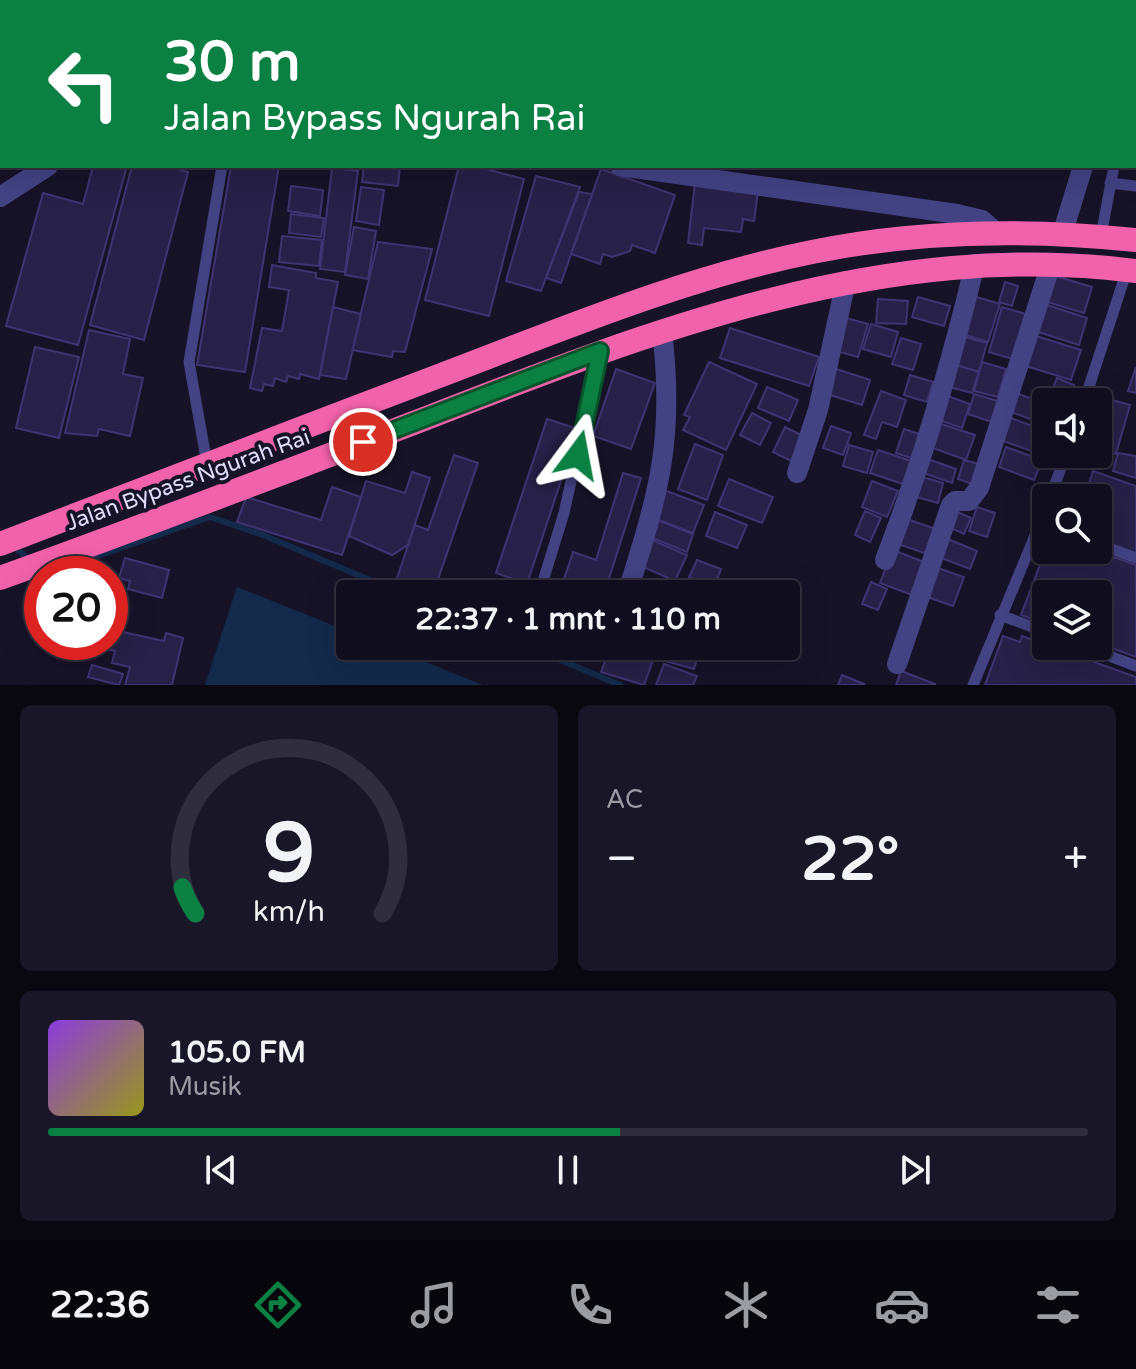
<!DOCTYPE html>
<html lang="id">
<meta charset="utf-8">
<style>
:root{--surface:#100e1e;--page:#191727;--text:#f1f3f6;--muted:#9c9ca4;--line:#302e3c;--accent:#0b8043}
body{margin:0;font-family:"Varela Round",sans-serif;background:var(--page);color:var(--text);height:100vh;display:flex;flex-direction:column;font-size:30px;white-space:nowrap}
*{box-sizing:border-box;margin:0}
p{font-size:26px;color:var(--muted)}
.icon{flex:none;width:44px;height:44px;fill:none;stroke:currentColor;stroke-width:2;stroke-linecap:round;stroke-linejoin:round}
.map{position:relative;height:685px;overflow:hidden}
.panel{display:flex;flex-direction:column;gap:20px;padding:20px;background:#090810;flex:1}
.panel>*{flex:none}
.top-card{position:absolute;left:0px;top:0px;width:1136px;height:168px;box-shadow:0 8px 32px #0002,0 0 0 2px var(--line);background:#0b8043;color:#fff;overflow:hidden}
.controls{position:absolute;left:1032px;top:388px;display:grid;gap:16px}
.controls a{display:grid;place-items:center;width:80px;height:80px;border-radius:8px;background:var(--surface);box-shadow:0 8px 32px #0002,0 0 0 2px var(--line);font-size:40px}
.speed{position:absolute;left:24px;top:556px;display:flex;gap:16px;font-size:40px;font-weight:700;text-align:center}
.speed>*{display:grid;place-content:center;width:104px;height:104px;border-radius:50%;background:var(--surface);box-shadow:0 8px 32px #0002,0 0 0 2px var(--line);line-height:1}
.speed .limit{border:12px solid #d22;background:#fff;color:#111}
.pin{position:absolute;display:grid;place-items:center;width:68px;height:68px;color:#fff;margin:-34px;border:4px solid #fff;border-radius:50%;box-shadow:0 2px 8px #0007}
.me{position:absolute;width:88px;margin:-44px;rotate:13deg;stroke-linejoin:round;filter:drop-shadow(0 0 6px #0008)}
.turn{display:flex;align-items:center;gap:28px;height:168px;padding:0 32px;font-size:36px}
.turn .icon{width:104px;height:104px;stroke-width:2.5}
.turn b{display:block;font-size:56px;line-height:68px}
.big{font-size:60px;font-weight:700;line-height:1.1}
.panel .tile{flex:1;display:flex;flex-direction:column;justify-content:center;gap:12px;min-width:0;padding:0 28px;border-radius:12px;background:var(--page)}
.panel .dial{align-items:center;gap:0}
.dial svg{height:208px;overflow:visible;fill:none;stroke:var(--line);stroke-width:7;stroke-linecap:round;text-anchor:middle}
.dial text{fill:var(--text);stroke:none}
.song{display:flex;align-items:center;gap:24px}
.cover{width:96px;height:96px;border-radius:12px;background:linear-gradient(135deg,hsl(270 70% 55%),hsl(60 70% 35%))}
.played{height:8px;border-radius:4px;background:linear-gradient(90deg,var(--accent) 55%,var(--line) 55%)}
.keys{display:flex;justify-content:space-around;direction:ltr}
.heat{display:flex;justify-content:space-between;align-items:center;font-size:44px;direction:ltr}
.panel .tiles{flex:1;display:grid;gap:20px;grid-template-columns:1fr 1fr}
.tile:last-child{grid-column:span 2}
.trip{position:absolute;left:336px;top:580px;width:464px;height:80px;border-radius:8px;background:var(--surface);box-shadow:0 8px 32px #0002,0 0 0 2px var(--line);font-weight:700;line-height:80px;text-align:center}
.tab-bar{display:flex;height:128px;justify-content:space-around;align-items:center;background:#06060c;color:var(--muted)}
.tab-bar .icon{width:56px;height:56px}
.tab-bar .current{color:var(--accent)}
.tab-bar b{font-size:36px;color:var(--text)}
.map>svg:first-child{display:block}
.water{fill:#142a4b}
.lines{fill:none;stroke-linecap:round;stroke-linejoin:round}
.stream{stroke:#142a4b;stroke-width:6}
.building{fill:#272048;stroke:#3f3472;stroke-width:2}
.lane{stroke:#434283;stroke-width:11}
.street{stroke:#434283;stroke-width:20}
.highway{stroke:#f262aa;stroke-width:24}
.route-casing{stroke:#07532c;stroke-width:20}
.route{stroke:#0b8043;stroke-width:14}
.labels{text-anchor:middle;dominant-baseline:central;stroke-width:8;stroke-linejoin:round;paint-order:stroke}
.street-label{font-size:22px;fill:#e0ddfc;stroke:#161328}
</style>
<div class="map">
<svg width="1136" height="685" viewBox="0 0 1136 685">
<rect width="100%" height="100%" fill="#161328"/>
<polygon class="water" points="237,587 350,632 350,646 386,646 483,685 205,685"/>
<g class="lines">
<g class="stream">
<polyline points="12,545 31,561"/>
<polyline points="57,570 210,517 263,535 403,594"/>
<polyline points="527,646 620,685"/>
</g>
</g>
<g class="building">
<polygon points="1134,76 1136,77 1136,122 1134,121"/>
<polygon points="93,166 127,166 78,345 6,326 43,193 83,204"/>
<polygon points="132,166 167,166 188,172 144,340 90,325"/>
<polygon points="231,166 279,166 245,372 197,365"/>
<polygon points="364,166 400,166 398,186 362,182"/>
<polygon points="459,166 474,166 524,179 489,316 425,300"/>
<polygon points="332,168 358,171 345,272 320,269"/>
<polygon points="601,169 675,195 655,253 632,245 630,251 612,257 603,254 600,264 571,254"/>
<polygon points="536,176 580,187 541,291 506,281"/>
<polygon points="695,183 758,191 754,221 743,219 741,232 704,228 702,245 688,243"/>
<polygon points="291,186 323,190 320,216 288,211"/>
<polygon points="361,187 384,190 379,225 356,221"/>
<polygon points="579,192 592,194 561,283 546,278"/>
<polygon points="291,214 324,218 321,237 289,233"/>
<polygon points="354,227 376,231 368,279 345,275"/>
<polygon points="282,236 322,240 319,266 279,262"/>
<polygon points="378,242 432,249 405,352 393,351 392,357 352,350"/>
<polygon points="272,265 316,273 316,278 338,282 319,379 300,374 299,379 288,376 286,382 275,378 273,386 264,384 262,391 250,388 262,328 282,331 289,290 269,287"/>
<polygon points="1052,275 1092,287 1084,313 1044,301"/>
<polygon points="1005,282 1018,286 1012,306 999,302"/>
<polygon points="973,296 1000,304 988,342 962,334"/>
<polygon points="918,297 950,306 944,326 912,317"/>
<polygon points="878,299 908,301 906,324 876,323"/>
<polygon points="1044,304 1087,318 1079,345 1035,331"/>
<polygon points="333,307 361,314 346,379 320,375"/>
<polygon points="1002,307 1029,315 1016,360 989,352"/>
<polygon points="846,318 868,324 858,357 836,351"/>
<polygon points="871,324 898,332 891,357 863,349"/>
<polygon points="730,328 819,357 809,386 720,358"/>
<polygon points="89,330 130,339 123,374 143,378 130,436 99,429 97,436 65,433"/>
<polygon points="961,336 987,343 979,372 953,364"/>
<polygon points="1036,336 1081,350 1071,380 1026,366"/>
<polygon points="901,338 921,344 913,370 892,364"/>
<polygon points="35,347 79,357 59,438 16,428"/>
<polygon points="709,362 757,384 726,450 683,430 690,417 684,415"/>
<polygon points="982,362 1006,369 998,397 974,391"/>
<polygon points="953,364 979,372 972,393 946,386"/>
<polygon points="1136,367 1136,393 1128,391"/>
<polygon points="833,368 870,380 862,405 824,393"/>
<polygon points="616,369 655,383 631,449 593,436"/>
<polygon points="910,375 933,382 927,402 904,395"/>
<polygon points="1057,378 1074,385 1067,402 1047,402"/>
<polygon points="767,387 798,400 789,421 758,408"/>
<polygon points="881,391 906,400 897,427 882,422 876,439 864,435"/>
<polygon points="1016,393 1046,404 1046,425 1009,411"/>
<polygon points="974,394 998,401 992,422 968,414"/>
<polygon points="945,395 970,404 962,428 936,419"/>
<polygon points="1112,400 1130,405 1116,454 1098,449"/>
<polygon points="752,413 771,423 760,445 740,435"/>
<polygon points="1011,418 1046,431 1043,455 1003,441"/>
<polygon points="547,419 578,429 527,584 496,573"/>
<polygon points="935,422 975,435 966,460 927,446"/>
<polygon points="831,426 851,433 843,455 823,448"/>
<polygon points="785,427 803,436 791,461 773,452"/>
<polygon points="904,429 922,435 914,459 896,453"/>
<polygon points="695,444 723,455 707,500 678,489"/>
<polygon points="849,445 873,452 867,473 843,466"/>
<polygon points="1006,447 1042,460 1034,480 999,467"/>
<polygon points="878,450 911,461 903,484 870,473"/>
<polygon points="1118,453 1136,456 1136,478 1113,471"/>
<polygon points="454,455 478,463 433,594 395,584 415,525 428,530"/>
<polygon points="925,458 956,469 952,483 920,472"/>
<polygon points="964,460 982,465 975,485 958,479"/>
<polygon points="1093,471 1136,486 1136,553 1098,541 1098,498 1084,498"/>
<polygon points="412,472 430,478 408,545 392,555 349,536 366,481 405,493"/>
<polygon points="623,473 641,478 604,594 559,594 573,552 596,560"/>
<polygon points="919,476 943,483 938,503 913,496"/>
<polygon points="729,479 773,497 762,523 718,506"/>
<polygon points="872,481 898,491 887,517 862,507"/>
<polygon points="332,487 361,497 342,555 237,522 246,497 321,520"/>
<polygon points="664,490 704,505 693,533 654,518"/>
<polygon points="977,507 995,513 987,537 969,531"/>
<polygon points="953,510 971,518 964,534 946,526"/>
<polygon points="865,511 881,518 870,542 855,535"/>
<polygon points="715,512 747,525 737,548 706,536"/>
<polygon points="904,518 936,529 927,554 895,543"/>
<polygon points="657,520 693,534 687,552 650,537"/>
<polygon points="943,537 977,551 970,569 936,556"/>
<polygon points="652,540 687,555 675,581 641,566"/>
<polygon points="1046,549 1094,550 1136,565 1136,657 1098,643 1098,594 1046,594 1046,624 1021,615"/>
<polygon points="893,550 924,562 912,595 880,583"/>
<polygon points="125,558 169,570 162,598 128,589 130,581 119,578"/>
<polygon points="697,560 721,569 714,587 689,577"/>
<polygon points="932,566 964,577 953,606 921,595"/>
<polygon points="654,582 679,591 678,594 650,594"/>
<polygon points="871,582 887,589 878,610 862,604"/>
<polygon points="686,586 706,590 705,594 684,594"/>
<polygon points="110,618 125,622 123,632 164,641 166,633 183,638 172,685 125,685 130,667 112,663 115,651 85,645 110,642"/>
<polygon points="1003,636 1020,642 1022,636 1136,677 1136,685 985,685"/>
<polygon points="561,646 587,646 585,654"/>
<polygon points="611,646 658,646 644,685 601,672"/>
<polygon points="666,646 701,646 694,669 662,660"/>
<polygon points="664,664 697,676 693,685 656,685"/>
<polygon points="92,665 123,674 119,685 88,677"/>
<polygon points="901,671 935,684 935,685 896,685"/>
<polygon points="842,675 864,684 864,685 838,685"/>
</g>
<g class="lines">
<g class="lane">
<polyline points="289,2 290,0"/>
<polyline points="524,2 529,0"/>
<polyline points="1110,183 1136,186"/>
<polyline points="1101,236 1114,166"/>
<polyline points="1084,402 1127,270"/>
<polyline points="207,464 189,362 222,166"/>
<polyline points="1050,498 1066,454"/>
<polyline points="1098,544 1136,558"/>
<polyline points="539,594 564,513 599,355"/>
<polyline points="1000,615 1046,632"/>
<polyline points="1083,646 1136,666"/>
<polyline points="973,685 1046,509"/>
</g>
<g class="street">
<polyline points="1132,2 1133,0"/>
<polyline points="620,166 957,214 982,220 997,233"/>
<polyline points="0,197 48,166"/>
<polyline points="1062,235 1083,166"/>
<polyline points="797,473 818,410 846,281"/>
<path d="M885 560C922 463 951 364 975 264"/>
<path d="M627 594C659 492 675 439 662 331"/>
<polyline points="897,664 951,505 955,501 969,501 979,488 1051,264"/>
</g>
<g class="highway">
<path d="M0 544C141 489 282 436 423 382 548 335 681 278 812 252 918 230 1028 229 1136 240"/>
<path d="M0 578C142 527 283 473 424 419 653 330 886 239 1136 271"/>
</g>
</g>
<g class="lines">
<g class="route-casing">
<polyline id="route" points="363,442 600,351 578,455"/>
</g>
<use href="#route" class="route"/>
</g>
<g class="labels">
<g class="street-label">
<text transform="translate(188 480) rotate(-20)">Jalan Bypass Ngurah Rai</text>
</g>
</g>
</svg>
<div class="controls">
<a><svg class="icon" aria-label="sound" viewBox="0 0 24 24"><path d="M4 9h4l5-4v14l-5-4H4zM17 9q2 3 0 6"/></svg></a>
<a><svg class="icon" aria-label="search" viewBox="0 0 24 24"><circle cx="10" cy="10" r="6"/><path d="M15 15l6 6"/></svg></a>
<a><svg class="icon" aria-label="layers" viewBox="0 0 24 24"><path d="M12 4l9 5-9 5-9-5zM3 14l9 5 9-5"/></svg></a>
</div>
<div class="speed"><div class="limit">20</div></div>
<div class="pin" style="left:363px;top:442px;background:#d93025"><svg class="icon" aria-label="arrive" viewBox="0 0 24 24"><path d="M6 21V4h12l-3 4 3 4H6"/></svg></div>
<svg class="me" style="left:578px;top:455px" viewBox="-20 -20 40 40"><path d="M0-17L14 15 0 8-14 15z" fill="#0b8043" stroke="#fff" stroke-width="4"/></svg>
<div class="trip">22:37 · 1 mnt · 110 m</div>
<div class="top-card">
<div class="turn"><svg class="icon" aria-label="left" viewBox="0 0 24 24"><path d="M17 20v-9H6M10 6l-5 5 5 5"/></svg><div><b>30 m</b>Jalan Bypass Ngurah Rai</div></div>
</div>
</div>
<section class="panel">
<div class="tiles">
<div class="tile dial"><svg viewBox="0 0 100 80">
<path d="M14 69A42 42 0 1 1 86 69"/>
<path d="M14 69A42 42 0 0 1 9 59" stroke="#0b8043"/>
<text x="50" y="56" font-size="32" font-weight="700">9</text>
<text x="50" y="72" font-size="11">km/h</text>
</svg></div>
<div class="tile"><p>AC</p>
<div class="heat"><a>−</a><b class="big">22°</b><a>+</a></div>
</div>
<div class="tile">
<div class="song"><i class="cover"></i><div><b>105.0 FM</b><p>Musik</p></div></div>
<div class="played"></div>
<div class="keys"><svg class="icon" aria-label="previous" viewBox="0 0 24 24"><path d="M18 5L8 12l10 7zM5 5v14"/></svg><svg class="icon" aria-label="pause" viewBox="0 0 24 24"><path d="M8 5v14M16 5v14"/></svg><svg class="icon" aria-label="next" viewBox="0 0 24 24"><path d="M6 5l10 7-10 7zM19 5v14"/></svg></div>
</div>
</div>
</section>
<nav class="tab-bar">
<b>22:36</b>
<svg class="icon current" aria-label="directions" viewBox="0 0 24 24"><path d="M12 3l9 9-9 9-9-9zM9 14v-3h6M13 9l2 2-2 2"/></svg>
<svg class="icon" aria-label="music" viewBox="0 0 24 24"><path d="M9 18V5l10-2v13"/><circle cx="6" cy="18" r="3"/><circle cx="16" cy="16" r="3"/></svg>
<svg class="icon" aria-label="phone" viewBox="0 0 24 24"><path d="M5 4h4l2 5-3 2q2 4 5 5l2-3 5 2v4C11 20 4 13 5 4z"/></svg>
<svg class="icon" aria-label="climate" viewBox="0 0 24 24"><path d="M12 3v18M4 7l16 10M4 17L20 7"/></svg>
<svg class="icon" aria-label="car" viewBox="0 0 24 24"><path d="M5 17H2v-5l4-1 3-4h7l3 4 3 1v5h-3M9 17h6M6 11h13"/><circle cx="7" cy="17" r="2"/><circle cx="17" cy="17" r="2"/></svg>
<svg class="icon" aria-label="filters" viewBox="0 0 24 24"><path d="M4 7h16M4 17h16"/><circle cx="9" cy="7" r="2"/><circle cx="15" cy="17" r="2"/></svg>
</nav>
